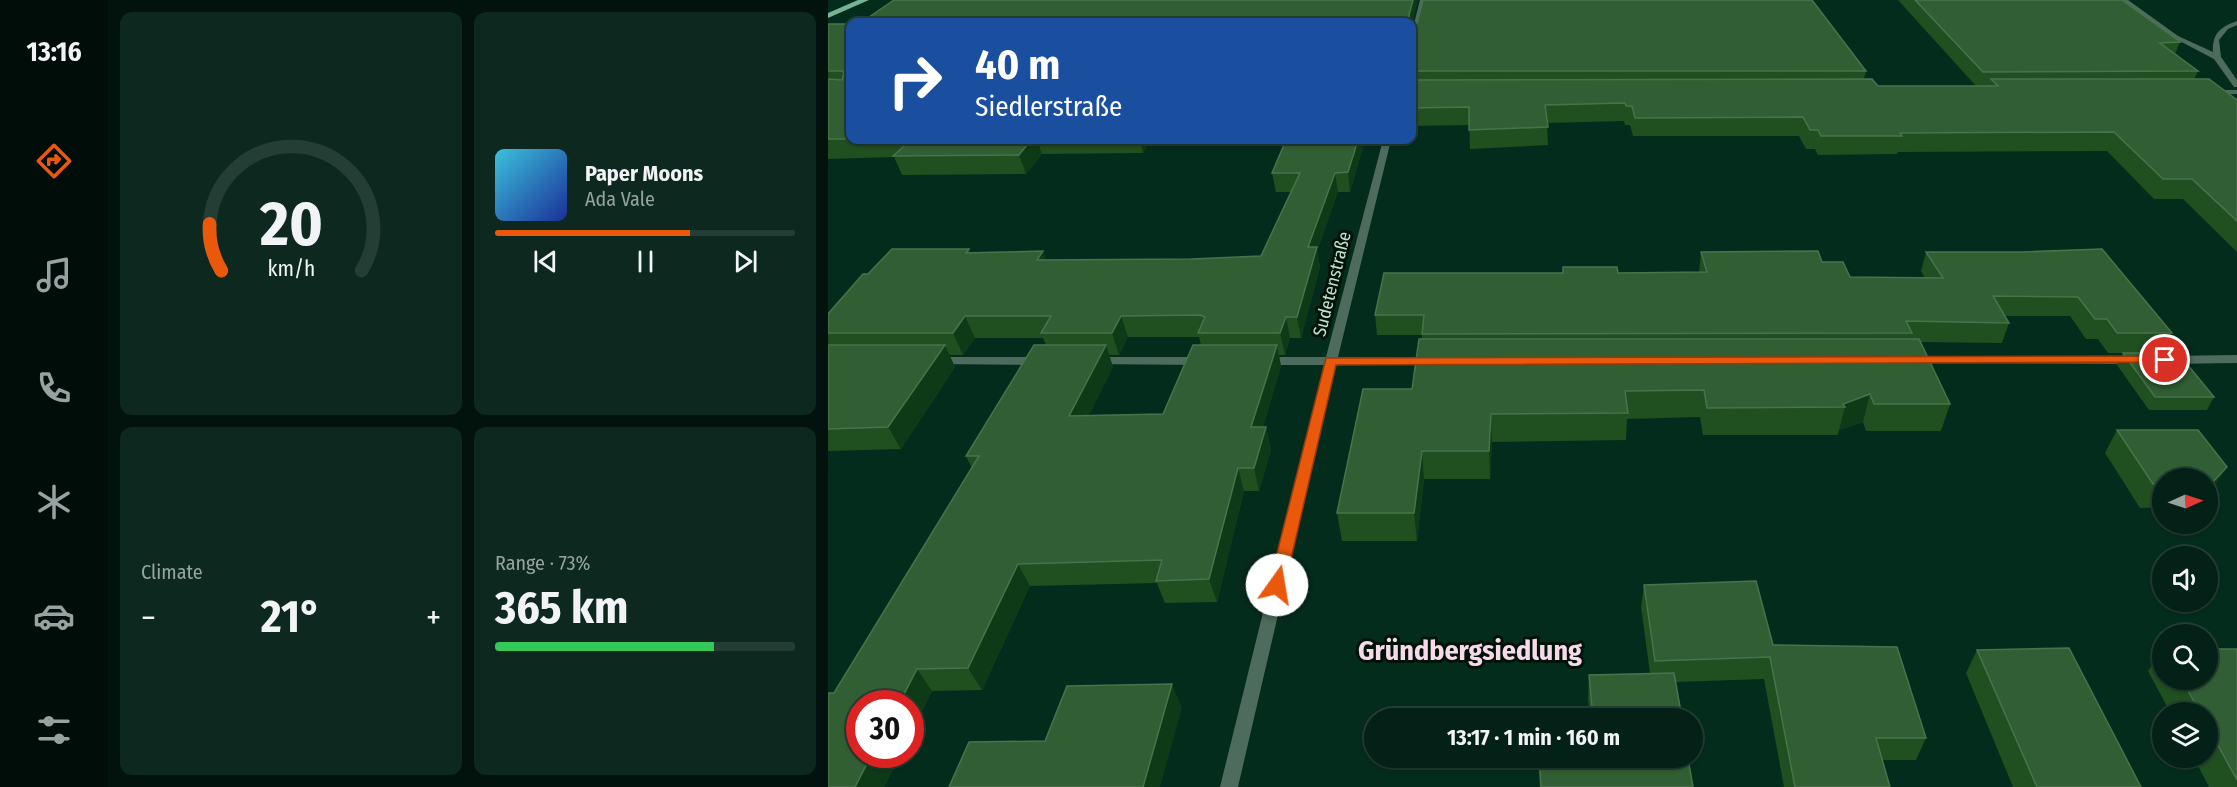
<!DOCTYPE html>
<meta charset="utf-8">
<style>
:root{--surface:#032116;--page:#0d291f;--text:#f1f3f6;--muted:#97a3a1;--line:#243e35;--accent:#ea580c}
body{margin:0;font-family:"Fira Sans Condensed",sans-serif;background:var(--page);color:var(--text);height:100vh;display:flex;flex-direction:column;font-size:22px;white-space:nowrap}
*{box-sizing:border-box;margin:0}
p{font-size:20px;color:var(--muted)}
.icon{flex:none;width:33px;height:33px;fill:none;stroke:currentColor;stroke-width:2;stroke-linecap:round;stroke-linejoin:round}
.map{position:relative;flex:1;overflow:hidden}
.side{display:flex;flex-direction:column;gap:12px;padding:12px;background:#02120c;width:720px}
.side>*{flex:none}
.guide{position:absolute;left:18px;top:18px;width:570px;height:126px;border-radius:12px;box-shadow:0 2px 4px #0004,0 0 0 2px var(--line);background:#1a4fa0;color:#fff;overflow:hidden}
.needle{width:39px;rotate:87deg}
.controls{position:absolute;left:1324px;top:468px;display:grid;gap:12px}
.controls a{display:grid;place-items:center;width:66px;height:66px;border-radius:50%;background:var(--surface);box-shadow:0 2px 4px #0004,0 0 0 2px var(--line);font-size:30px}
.speed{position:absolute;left:18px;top:690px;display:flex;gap:12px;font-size:30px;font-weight:700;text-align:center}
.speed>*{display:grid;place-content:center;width:78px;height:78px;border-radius:50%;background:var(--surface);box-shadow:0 2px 4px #0004,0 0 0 2px var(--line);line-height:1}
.speed .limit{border:9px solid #d22;background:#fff;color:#111}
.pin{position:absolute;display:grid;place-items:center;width:51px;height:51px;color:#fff;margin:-26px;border:3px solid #fff;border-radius:50%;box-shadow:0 2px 6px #0007}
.me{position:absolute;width:66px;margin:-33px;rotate:13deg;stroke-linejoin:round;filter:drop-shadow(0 0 4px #0008)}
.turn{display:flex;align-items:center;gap:21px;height:126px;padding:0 30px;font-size:27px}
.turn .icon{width:78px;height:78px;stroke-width:2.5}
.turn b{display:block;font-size:42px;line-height:51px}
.big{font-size:45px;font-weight:700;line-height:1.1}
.side .card{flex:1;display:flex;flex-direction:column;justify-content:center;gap:9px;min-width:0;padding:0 21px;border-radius:12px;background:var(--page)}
.side .dial{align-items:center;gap:0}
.dial svg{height:156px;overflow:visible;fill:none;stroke:var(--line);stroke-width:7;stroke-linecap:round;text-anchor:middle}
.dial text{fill:var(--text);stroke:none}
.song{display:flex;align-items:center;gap:18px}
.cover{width:72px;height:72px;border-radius:9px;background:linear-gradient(135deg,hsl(190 70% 55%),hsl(230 70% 35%))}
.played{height:6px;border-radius:3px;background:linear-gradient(90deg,var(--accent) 65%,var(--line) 65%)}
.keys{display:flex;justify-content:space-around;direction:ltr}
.heat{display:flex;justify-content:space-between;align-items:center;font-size:33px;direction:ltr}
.charge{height:9px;border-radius:4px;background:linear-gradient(90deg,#34c759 73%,var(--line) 0)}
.side .tiles{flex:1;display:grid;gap:12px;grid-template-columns:repeat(2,1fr)}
.trip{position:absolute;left:536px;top:708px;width:339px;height:60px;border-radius:30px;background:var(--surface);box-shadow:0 2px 4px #0004,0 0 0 2px var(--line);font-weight:700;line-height:60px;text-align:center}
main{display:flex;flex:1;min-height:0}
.tab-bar{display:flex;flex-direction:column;width:108px;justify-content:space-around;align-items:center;background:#010d09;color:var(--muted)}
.tab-bar .icon{width:42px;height:42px}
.tab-bar .on{color:var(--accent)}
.tab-bar b{font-size:27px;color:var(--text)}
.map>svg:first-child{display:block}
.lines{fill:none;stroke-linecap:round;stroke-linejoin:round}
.minor{fill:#4e6c5d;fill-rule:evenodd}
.primary{fill:#74b396;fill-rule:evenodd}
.wall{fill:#204f20;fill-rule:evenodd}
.shaded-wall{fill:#0e3a17}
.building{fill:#315f33;stroke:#48734c;stroke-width:1.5}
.route{fill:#ea580c;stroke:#983908;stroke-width:1.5}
.labels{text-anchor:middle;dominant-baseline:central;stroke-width:6;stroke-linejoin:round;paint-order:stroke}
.street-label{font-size:18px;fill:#c0e2d1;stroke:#001308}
.near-district-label{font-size:28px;font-weight:bold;fill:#f7d9ea;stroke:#001308}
</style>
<main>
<nav class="tab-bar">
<b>13:16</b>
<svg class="icon on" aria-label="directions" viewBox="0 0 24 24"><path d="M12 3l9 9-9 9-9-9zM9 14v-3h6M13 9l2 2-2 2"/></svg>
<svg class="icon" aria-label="music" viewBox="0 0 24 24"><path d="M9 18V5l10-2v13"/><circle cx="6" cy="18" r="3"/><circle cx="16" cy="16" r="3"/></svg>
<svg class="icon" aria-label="phone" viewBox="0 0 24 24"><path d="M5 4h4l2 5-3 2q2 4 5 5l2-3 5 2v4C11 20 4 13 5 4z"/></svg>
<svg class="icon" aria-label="climate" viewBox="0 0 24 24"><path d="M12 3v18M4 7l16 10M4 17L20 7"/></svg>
<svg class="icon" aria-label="car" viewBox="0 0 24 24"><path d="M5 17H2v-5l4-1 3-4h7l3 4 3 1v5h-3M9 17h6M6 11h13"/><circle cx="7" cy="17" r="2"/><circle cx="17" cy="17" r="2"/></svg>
<svg class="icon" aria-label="filters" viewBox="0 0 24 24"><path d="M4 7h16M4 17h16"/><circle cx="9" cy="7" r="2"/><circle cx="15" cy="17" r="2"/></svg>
</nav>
<section class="side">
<div class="tiles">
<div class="card dial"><svg viewBox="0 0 100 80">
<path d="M14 69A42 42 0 1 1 86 69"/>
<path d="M14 69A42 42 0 0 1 8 45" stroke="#ea580c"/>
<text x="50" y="56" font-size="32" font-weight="700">20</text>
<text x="50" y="72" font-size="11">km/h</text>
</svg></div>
<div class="card">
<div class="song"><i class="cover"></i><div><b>Paper Moons</b><p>Ada Vale</p></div></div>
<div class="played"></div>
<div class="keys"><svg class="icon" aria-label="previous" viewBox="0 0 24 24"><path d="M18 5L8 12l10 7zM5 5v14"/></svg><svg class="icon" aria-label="pause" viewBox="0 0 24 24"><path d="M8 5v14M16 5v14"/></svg><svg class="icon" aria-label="next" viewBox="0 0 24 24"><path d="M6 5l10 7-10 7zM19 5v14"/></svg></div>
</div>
<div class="card"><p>Climate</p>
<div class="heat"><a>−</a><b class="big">21°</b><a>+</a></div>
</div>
<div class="card"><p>Range · 73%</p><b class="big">365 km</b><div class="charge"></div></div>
</div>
</section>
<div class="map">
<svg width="1409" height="787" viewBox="0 0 1409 787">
<rect width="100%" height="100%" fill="#042c1d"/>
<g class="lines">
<g class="minor">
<polygon points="592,0 598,0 587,43 584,45 584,32"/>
<path d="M1293 0H1300L1350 36 1385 52C1384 34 1392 27 1409 21V25L1400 29 1391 40 1393 57 1409 80V87H1406L1386 59 1346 38Z"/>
<rect x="1380" y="90" width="29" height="4"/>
<polygon points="555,140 563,140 510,357 604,357 610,361 604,365 508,365 410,787 392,787 496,365 438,365 432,361 438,357 498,357"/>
<polygon points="1409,355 1409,363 1338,364 1332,360 1338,356"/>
<polygon points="1086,356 1306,356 1312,360 1306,364 1082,363 1080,360 1082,357"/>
<polygon points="108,357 211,357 217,361 211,365 104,364 102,361 104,358"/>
<polygon points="267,357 373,357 379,361 373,365 263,364 261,361 263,358"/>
</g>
<polygon class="primary" points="30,0 41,0 0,18 0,13"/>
</g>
<g class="wall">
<polygon points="1070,0 1294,0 1352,42 1347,54 1370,71 1366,79 1409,100 1409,252 1355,199 1326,199 1279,151 1070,152 1069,154 990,155 987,149 978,149 971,136 805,136 802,125 797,125 796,121 719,123 720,145 642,149 641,125 584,126 584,30 1038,71 1036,79 1050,86 1148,86"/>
<polygon points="0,24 22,24 22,140 348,140 345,146 319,146 315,153 214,154 198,174 74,175 66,157 0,159"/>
<path d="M458 140H537L522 192H510L489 251 492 267 473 338H462L457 355H451L453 366 435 427H438L443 450 431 491H416L389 602 337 603 329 583 202 586 154 690 104 691 82 735V704H32V754H73L56 787H0V693H6L144 468 138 456 206 345H218L215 338H147L135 355H121L127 367 73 449 0 451V314L35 274H40L64 249H141L142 252 215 251 218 260 363 259 433 256 463 192H448L444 173ZM300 337H371L373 345H365L335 414 261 415 285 367 281 355H291Z"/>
<polygon points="873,252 994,262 1022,277 1097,278 1093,271 1098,252 1194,252 1344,333 1333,353 1280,353 1270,339 1258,339 1242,316 1177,316 1181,323 1174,343 1093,342 1122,404 1113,431 1038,431 1035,422 1011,430 1010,435 875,435 872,417 799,419 798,440 664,442 662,479 596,479 589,541 514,541 509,513 584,389 594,339 594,335 549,335 547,315 790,273 871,272"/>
<polygon points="1295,353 1386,397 1379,410 1321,410 1289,365"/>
<polygon points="1289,430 1370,430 1384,491 1380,495 1380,478 1335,478 1335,507 1312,508 1277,453"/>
<polygon points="816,585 945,645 1098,738 1088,760 1054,760 1062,787 956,787 936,679 847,682 854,718 762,718 760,699 761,675 822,673 813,607"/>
<polygon points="1409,649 1409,787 1381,787 1366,758 1380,758 1380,712 1342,712 1320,671 1335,650 1335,680 1380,680"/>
<polygon points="1149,650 1313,787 1185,787 1138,673"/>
<polygon points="711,758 860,758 865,787 712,787"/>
</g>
<g class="shaded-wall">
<polygon points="585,0 590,0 584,25 584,22 581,22 581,15"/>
<polygon points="203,140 209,140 214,154 198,174 191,155"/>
<polygon points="312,140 317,140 319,146 315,153"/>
<polygon points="343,140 348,140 345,146"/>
<polygon points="530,140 537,140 522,192 520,172"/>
<polygon points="507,173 510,192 489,251 492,267 473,338 469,317 480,247"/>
<polygon points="215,251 223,272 209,260"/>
<polygon points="137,316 147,338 135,355 125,333"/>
<polygon points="293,316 300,337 291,355 284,333"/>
<polygon points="458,317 462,338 457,355 452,333"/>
<polygon points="117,345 127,367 73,449 60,427"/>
<polygon points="278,345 285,367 250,438 241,416"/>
<polygon points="449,345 453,366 428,450 423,427"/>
<polygon points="1042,394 1035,422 1011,430 1017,407 1015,404"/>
<polygon points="663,414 664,442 662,479 661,451"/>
<polygon points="438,427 443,450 431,491 426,468"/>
<polygon points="594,451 596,479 589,541 586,513"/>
<polygon points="1399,467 1384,491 1380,495 1380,488 1383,484"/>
<polygon points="410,468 416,491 389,602 381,579"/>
<polygon points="190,564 202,586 154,690 140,668"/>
<polygon points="89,669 104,691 82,735 82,704 71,704"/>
<polygon points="344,684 354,708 332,787 315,787"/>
<polygon points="44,754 73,754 56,787 27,787"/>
</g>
<g class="building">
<polygon points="66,0 585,0 581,15 581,22 34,22"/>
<polygon points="595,0 984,0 1038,71 584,71 584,30 588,27"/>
<polygon points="1087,0 1294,0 1352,42 1332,43 1370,71 1155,72"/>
<polygon points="0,24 22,24 22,139 0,139 0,79 14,80 16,73 14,71 0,71"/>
<polygon points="1044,79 1050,86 1170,86 1163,79 1381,79 1409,100 1409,221 1364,179 1335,179 1286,132 1072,133 1074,136 993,136 990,130 982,130 975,117 807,118 804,106 798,106 797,103 717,105 720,127 641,130 641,107 584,108 584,80"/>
<polygon points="83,140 203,140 191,155 65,156"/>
<polygon points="458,140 530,140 520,172 507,173 480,247 489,247 469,317 458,317 452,333 370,333 377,317 372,315 293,316 284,333 213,333 223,316 137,316 125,333 0,333 0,314 35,274 40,274 64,249 141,249 138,253 215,251 209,260 363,259 433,256 472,173 444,173"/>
<polygon points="1274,249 1344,333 1289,333 1279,319 1267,319 1250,297 1165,296 1181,323 1078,321 1084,333 594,334 596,315 547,315 556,273 735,273 735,267 789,267 790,273 879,272 873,252 990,251 994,262 1015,262 1022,277 1115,278 1098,252 1194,252"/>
<polygon points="591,339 1091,339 1122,404 1046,404 1042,394 1015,404 1017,407 879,408 876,390 797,391 800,413 663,414 661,451 594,451 586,513 509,513 535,389 584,389"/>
<polygon points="0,345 117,345 60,427 0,429"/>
<polygon points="206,345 278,345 241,416 335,414 365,345 449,345 423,427 438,427 426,468 410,468 381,579 328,581 334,560 190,564 140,668 89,669 71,704 32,704 32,754 44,754 27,787 0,787 0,693 6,693 151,456 138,456"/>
<polygon points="1295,353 1350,353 1386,397 1327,397"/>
<polygon points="1289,430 1370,430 1399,467 1383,484 1380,484 1380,478 1335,478 1335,484 1325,484"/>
<polygon points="928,581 945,645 1069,647 1098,738 1048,738 1062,787 967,787 942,657 827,661 816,585"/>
<polygon points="1241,648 1313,787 1209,787 1149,650"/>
<polygon points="1380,649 1409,649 1409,780 1380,727 1380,712 1372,712 1354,680 1380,680"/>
<polygon points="846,673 854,718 765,718 761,675"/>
<polygon points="344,684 315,787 121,787 141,742 217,741 239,686"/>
<polygon points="711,758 860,758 865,787 713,787"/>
</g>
<polygon class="route" points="1337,356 1342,357 1344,360 1342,362 508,365 457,585 455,590 449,592 443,590 441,585 498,358"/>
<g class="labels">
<g class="street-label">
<text transform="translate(504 284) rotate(-76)">Sudetenstraße</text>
</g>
<g class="near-district-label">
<text x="642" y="650">Gründbergsiedlung</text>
</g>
</g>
</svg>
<div class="controls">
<a><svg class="needle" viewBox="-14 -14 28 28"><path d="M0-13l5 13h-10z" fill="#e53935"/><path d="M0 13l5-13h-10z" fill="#97a3a1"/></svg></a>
<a><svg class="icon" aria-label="sound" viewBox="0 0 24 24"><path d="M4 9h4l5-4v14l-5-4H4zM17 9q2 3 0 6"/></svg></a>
<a><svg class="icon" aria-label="search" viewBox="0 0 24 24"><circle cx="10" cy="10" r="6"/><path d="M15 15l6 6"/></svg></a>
<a><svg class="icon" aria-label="layers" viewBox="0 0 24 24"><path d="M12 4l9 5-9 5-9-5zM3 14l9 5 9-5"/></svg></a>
</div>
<div class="speed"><div class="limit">30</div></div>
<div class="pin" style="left:1337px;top:360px;background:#d93025"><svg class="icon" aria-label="arrive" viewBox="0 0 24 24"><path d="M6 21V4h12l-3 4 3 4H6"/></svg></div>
<svg class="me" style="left:449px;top:585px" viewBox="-20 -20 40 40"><circle r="19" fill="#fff"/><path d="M0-13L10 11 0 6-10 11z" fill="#ea580c"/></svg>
<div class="trip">13:17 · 1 min · 160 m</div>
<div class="guide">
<div class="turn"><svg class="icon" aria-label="right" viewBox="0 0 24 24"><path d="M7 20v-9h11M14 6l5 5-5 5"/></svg><div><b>40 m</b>Siedlerstraße</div></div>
</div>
</div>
</main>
